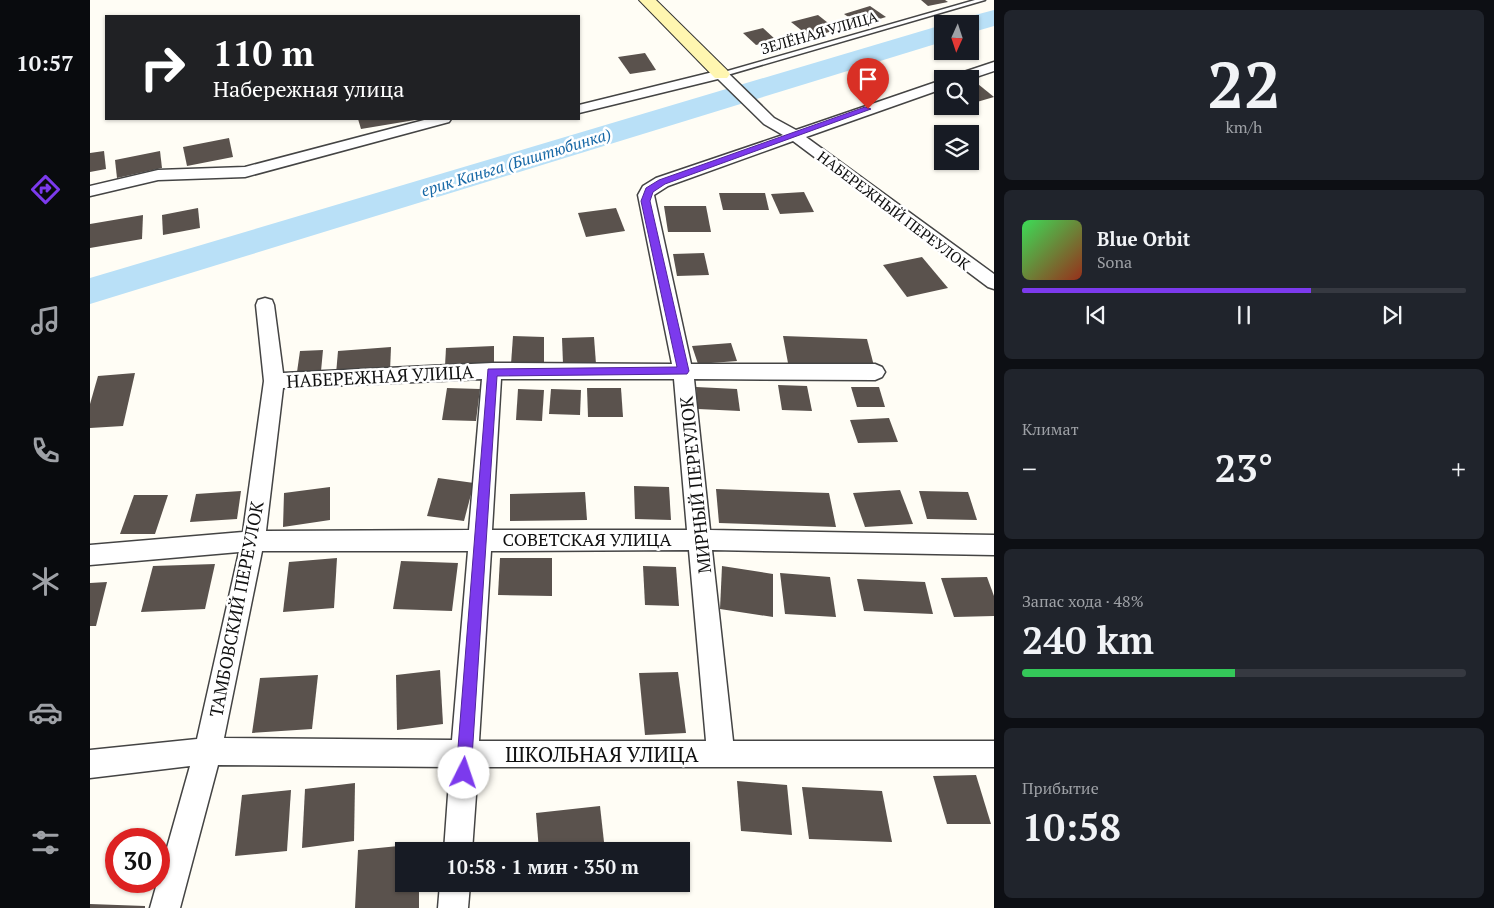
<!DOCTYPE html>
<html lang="ru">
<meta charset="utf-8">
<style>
:root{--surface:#171b24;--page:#20242c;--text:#f1f3f6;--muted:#9ea1a6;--line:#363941;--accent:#7c3aed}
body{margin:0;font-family:"PT Serif",serif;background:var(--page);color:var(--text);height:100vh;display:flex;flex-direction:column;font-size:19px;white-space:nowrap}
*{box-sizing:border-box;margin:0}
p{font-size:16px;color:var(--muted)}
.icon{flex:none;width:28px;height:28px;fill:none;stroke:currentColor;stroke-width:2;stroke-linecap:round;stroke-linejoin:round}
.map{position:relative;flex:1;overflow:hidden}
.side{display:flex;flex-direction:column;gap:10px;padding:10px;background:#0d0f14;width:500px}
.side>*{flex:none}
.guide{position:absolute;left:15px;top:15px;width:475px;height:105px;border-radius:0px;box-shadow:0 1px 4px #0004;background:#202124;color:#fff;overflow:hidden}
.needle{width:32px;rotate:183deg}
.fabs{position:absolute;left:844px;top:15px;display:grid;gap:10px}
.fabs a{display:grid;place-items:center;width:45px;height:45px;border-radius:0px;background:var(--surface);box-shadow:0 1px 4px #0004;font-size:25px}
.speed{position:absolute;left:15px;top:828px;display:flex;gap:10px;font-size:25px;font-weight:700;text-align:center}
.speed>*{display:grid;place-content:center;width:65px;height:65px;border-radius:50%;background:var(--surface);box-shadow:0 1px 4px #0004;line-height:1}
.speed .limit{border:8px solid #d22;background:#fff;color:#111}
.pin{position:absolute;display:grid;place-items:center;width:42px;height:42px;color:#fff;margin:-51px -21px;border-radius:50% 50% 50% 0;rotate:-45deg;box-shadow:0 0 5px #0007}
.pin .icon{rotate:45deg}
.me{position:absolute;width:55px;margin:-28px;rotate:4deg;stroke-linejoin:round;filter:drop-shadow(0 0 4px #0008)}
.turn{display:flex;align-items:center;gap:18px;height:105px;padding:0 25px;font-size:22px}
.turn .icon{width:65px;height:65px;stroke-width:2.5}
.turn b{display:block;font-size:35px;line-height:42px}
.big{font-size:38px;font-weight:600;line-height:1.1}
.side .card{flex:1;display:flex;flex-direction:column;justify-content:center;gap:8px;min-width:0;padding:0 18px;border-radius:8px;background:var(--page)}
.side .dial{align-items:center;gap:0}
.dial b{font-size:65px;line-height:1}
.song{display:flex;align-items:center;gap:15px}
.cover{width:60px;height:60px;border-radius:8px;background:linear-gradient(135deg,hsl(130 70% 55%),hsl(10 70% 35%))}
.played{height:5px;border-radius:2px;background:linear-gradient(90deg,var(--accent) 65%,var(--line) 65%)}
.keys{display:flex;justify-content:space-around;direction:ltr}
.heat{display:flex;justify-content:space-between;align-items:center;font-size:28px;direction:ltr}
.charge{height:8px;border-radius:4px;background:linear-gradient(90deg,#34c759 48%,var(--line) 0)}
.trip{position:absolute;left:305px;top:842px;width:295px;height:50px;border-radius:0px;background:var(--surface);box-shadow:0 1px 4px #0004;font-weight:600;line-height:50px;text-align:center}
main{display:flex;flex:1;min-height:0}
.menu{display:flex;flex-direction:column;width:90px;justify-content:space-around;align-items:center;background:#090b0e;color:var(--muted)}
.menu .icon{width:35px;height:35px}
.menu .current{color:var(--accent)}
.menu b{font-size:22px;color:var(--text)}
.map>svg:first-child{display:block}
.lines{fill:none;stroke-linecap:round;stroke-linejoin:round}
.river{fill:#b9e0f7;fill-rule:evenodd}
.building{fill:#5a524d}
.lane-casing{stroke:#444;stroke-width:3}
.street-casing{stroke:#444;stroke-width:3}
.secondary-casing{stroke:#333;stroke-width:2}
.lane{fill:#fff;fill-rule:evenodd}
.street{fill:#fff;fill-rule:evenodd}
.secondary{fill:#fff6b0;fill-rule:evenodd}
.route{fill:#7c3aed;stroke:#51269a}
.labels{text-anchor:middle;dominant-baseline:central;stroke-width:5;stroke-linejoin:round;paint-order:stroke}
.far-street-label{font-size:15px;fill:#111;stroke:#fff}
.far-water-label{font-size:16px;font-style:italic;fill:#1768a6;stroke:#fff}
.street-label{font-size:18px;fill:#111;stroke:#fff}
.near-street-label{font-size:21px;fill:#111;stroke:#fff}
</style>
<main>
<nav class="menu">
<b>10:57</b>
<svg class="icon current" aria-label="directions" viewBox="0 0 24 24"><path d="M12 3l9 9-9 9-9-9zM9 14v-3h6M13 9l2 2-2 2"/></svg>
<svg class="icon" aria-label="music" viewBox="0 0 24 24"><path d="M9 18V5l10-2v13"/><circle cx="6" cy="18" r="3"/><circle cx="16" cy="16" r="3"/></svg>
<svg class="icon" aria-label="phone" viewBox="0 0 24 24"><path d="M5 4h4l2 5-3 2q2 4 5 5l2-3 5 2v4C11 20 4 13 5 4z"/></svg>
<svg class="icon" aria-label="climate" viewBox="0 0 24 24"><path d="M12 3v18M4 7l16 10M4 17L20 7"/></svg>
<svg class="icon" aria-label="car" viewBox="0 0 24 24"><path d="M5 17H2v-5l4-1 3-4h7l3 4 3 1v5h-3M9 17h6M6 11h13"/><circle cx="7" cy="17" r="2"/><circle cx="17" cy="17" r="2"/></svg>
<svg class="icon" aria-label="filters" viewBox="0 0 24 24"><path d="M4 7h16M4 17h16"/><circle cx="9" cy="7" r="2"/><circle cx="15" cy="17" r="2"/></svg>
</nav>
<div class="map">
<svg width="904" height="908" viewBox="0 0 904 908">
<rect width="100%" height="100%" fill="#fffdf5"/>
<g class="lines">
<g class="river">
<polygon points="904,10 904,26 880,33 880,24 867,24 870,19"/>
<polygon points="852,25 852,42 0,304 0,278"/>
</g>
</g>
<g class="building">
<polygon points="831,0 855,0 858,2 838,6"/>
<polygon points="780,6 796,17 770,25 754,14"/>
<polygon points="728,15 747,30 720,37 701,22"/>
<polygon points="673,28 686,40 666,45 653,33"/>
<polygon points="555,53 566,70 540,74 528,57"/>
<polygon points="888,84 904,97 880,104 880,87"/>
<polygon points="268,119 325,119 325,120 271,129"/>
<polygon points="139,138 143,157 97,166 93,147"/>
<polygon points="14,151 16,169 0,172 0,153"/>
<polygon points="70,151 72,168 27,178 25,160"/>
<polygon points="714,192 724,212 690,214 681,194"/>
<polygon points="629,193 675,193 679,210 633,210"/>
<polygon points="574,206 616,206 621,232 578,232"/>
<polygon points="108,208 110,228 73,235 72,215"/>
<polygon points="526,208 535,231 496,237 488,213"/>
<polygon points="53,215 52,239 0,248 0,224"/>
<polygon points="614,253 619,275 587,276 583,254"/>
<polygon points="832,257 858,288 817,297 793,265"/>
<polygon points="423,336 454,337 454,364 421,364"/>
<polygon points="693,336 777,339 784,366 698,363"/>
<polygon points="504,337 506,364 473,364 472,338"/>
<polygon points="641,343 647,361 608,364 602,346"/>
<polygon points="404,346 404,364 355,366 356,348"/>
<polygon points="301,347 300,371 246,374 248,351"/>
<polygon points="233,350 231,371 207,372 210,351"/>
<polygon points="45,373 33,426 0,428 0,404 8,376"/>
<polygon points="688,385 717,386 722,411 692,410"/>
<polygon points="606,387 647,389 650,411 608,409"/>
<polygon points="761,387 789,387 795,407 767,407"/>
<polygon points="357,388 390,389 386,421 352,420"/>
<polygon points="497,388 531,388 533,417 498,417"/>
<polygon points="428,389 454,390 452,421 426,420"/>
<polygon points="461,389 491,390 490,415 459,414"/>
<polygon points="799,418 808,442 768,443 760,420"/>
<polygon points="348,478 384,483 374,521 337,516"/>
<polygon points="544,486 579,487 581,520 545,519"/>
<polygon points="240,487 240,520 193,527 194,493"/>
<polygon points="626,489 739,493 746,527 629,523"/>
<polygon points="810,490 823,524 775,527 763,493"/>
<polygon points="151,491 147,519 100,522 106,494"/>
<polygon points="829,491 878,492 887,520 837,519"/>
<polygon points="495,492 497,520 420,521 420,494"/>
<polygon points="44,495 78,495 65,534 30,534"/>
<polygon points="247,558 244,608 193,612 199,562"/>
<polygon points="410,558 462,558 462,596 408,595"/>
<polygon points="311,561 368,563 362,611 303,609"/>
<polygon points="125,564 115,609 51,612 63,566"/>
<polygon points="553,566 586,567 589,606 555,605"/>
<polygon points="632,566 683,574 683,617 630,609"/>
<polygon points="690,573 740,577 746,617 695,614"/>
<polygon points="897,577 904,596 904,616 864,617 851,578"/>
<polygon points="767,579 835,582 843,614 774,611"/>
<polygon points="17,582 6,626 0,626 0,583"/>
<polygon points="350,670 353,724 307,730 306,675"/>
<polygon points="588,672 596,733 555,735 549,673"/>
<polygon points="228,675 222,729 162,733 170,678"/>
<polygon points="886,775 901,824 857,824 843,776"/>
<polygon points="647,781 697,785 702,835 651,831"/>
<polygon points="265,783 264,841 212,848 215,789"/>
<polygon points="712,787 792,791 802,842 719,839"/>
<polygon points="201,790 197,851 145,856 152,795"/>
<polygon points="510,806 515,851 449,851 446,813"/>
<polygon points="329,844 329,851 314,851 314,884 329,884 329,908 265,908 268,850"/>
<polygon points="0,904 55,906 55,908 0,908"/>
</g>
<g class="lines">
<g class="lane-casing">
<polygon id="lane" points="885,0 895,0 634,76 627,74"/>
</g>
<g class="street-casing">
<g id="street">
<polygon points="904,62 904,71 880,79 860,79 862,76"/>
<path d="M631 70 636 71 684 118 706 130 852 80V89L716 137 904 274V289L898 287 703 141 578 186 564 195 601 364H785L792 367 795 372 792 377 785 380 604 379 620 530 904 535V555L622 550 643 741H904V767H388L382 851H354L360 767 128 765 90 908H60L100 766 0 778V750L107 739 149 552 0 565V545L153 532 174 381 166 305 168 300 175 298 182 300 184 305 193 373 402 363 582 364 548 195 553 186 566 178 693 135 674 124 628 79 489 113V105ZM392 379 379 530 176 531 193 388ZM411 379H584L597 530H402ZM599 550 616 741H389L401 551ZM172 551H378L362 740 134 738Z"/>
<polygon points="338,119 361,119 359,122 155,177 68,180 0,196 0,186 68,170 155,167"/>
<polygon points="350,884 380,884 378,908 348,908"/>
</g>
</g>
<g class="secondary-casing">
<polygon id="secondary" points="549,0 566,0 637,70 640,74 637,78 625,78"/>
</g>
<use href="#lane" class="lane"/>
<use href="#street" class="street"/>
<use href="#secondary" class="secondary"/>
</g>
<polygon class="route" points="775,107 781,109 575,184 563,192 560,201 599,371 597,374 407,376 381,773 379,778 374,780 369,778 366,773 398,369 587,367 551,201 556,188 569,180"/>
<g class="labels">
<g class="far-street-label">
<text transform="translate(729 32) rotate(-16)">ЗЕЛЁНАЯ УЛИЦА</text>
<text transform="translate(804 210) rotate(37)">НАБЕРЕЖНЫЙ ПЕРЕУЛОК</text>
</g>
<g class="far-water-label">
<text transform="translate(426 162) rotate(-17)">ерик Каньга (Биштюбинка)</text>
</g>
<g class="street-label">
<text transform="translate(290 376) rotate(-3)">НАБЕРЕЖНАЯ УЛИЦА</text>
<text transform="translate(605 485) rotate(-96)">МИРНЫЙ ПЕРЕУЛОК</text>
<text x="497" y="539">СОВЕТСКАЯ УЛИЦА</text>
<text transform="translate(146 609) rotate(-79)">ТАМБОВСКИЙ ПЕРЕУЛОК</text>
</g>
<g class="near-street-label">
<text x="512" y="754">ШКОЛЬНАЯ УЛИЦА</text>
</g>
</g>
</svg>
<div class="fabs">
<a><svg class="needle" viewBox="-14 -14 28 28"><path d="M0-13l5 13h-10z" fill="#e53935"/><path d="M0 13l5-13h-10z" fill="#9ea1a6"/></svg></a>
<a><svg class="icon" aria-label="search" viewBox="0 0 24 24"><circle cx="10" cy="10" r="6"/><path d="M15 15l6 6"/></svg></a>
<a><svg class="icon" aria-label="layers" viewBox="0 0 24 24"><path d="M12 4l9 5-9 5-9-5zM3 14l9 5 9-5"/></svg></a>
</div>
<div class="speed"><div class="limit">30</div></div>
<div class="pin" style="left:778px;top:109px;background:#d93025"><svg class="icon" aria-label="arrive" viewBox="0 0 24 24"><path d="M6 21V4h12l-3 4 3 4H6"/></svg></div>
<svg class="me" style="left:374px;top:773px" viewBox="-20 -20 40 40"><circle r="19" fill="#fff"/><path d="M0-13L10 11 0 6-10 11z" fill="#7c3aed"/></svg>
<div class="trip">10:58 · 1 мин · 350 m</div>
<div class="guide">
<div class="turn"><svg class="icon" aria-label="right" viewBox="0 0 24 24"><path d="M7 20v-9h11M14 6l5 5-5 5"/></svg><div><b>110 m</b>Набережная улица</div></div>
</div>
</div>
<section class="side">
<div class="card dial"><b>22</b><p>km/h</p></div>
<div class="card">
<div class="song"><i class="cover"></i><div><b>Blue Orbit</b><p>Sona</p></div></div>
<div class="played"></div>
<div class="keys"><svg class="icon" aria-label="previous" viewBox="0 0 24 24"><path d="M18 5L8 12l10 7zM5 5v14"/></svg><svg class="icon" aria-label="pause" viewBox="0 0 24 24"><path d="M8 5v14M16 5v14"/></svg><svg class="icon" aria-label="next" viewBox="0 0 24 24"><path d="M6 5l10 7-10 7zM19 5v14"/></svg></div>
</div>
<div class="card"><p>Климат</p>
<div class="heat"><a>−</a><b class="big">23°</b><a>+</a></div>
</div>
<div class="card"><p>Запас хода · 48%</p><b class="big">240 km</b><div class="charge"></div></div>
<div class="card"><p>Прибытие</p><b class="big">10:58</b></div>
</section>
</main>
